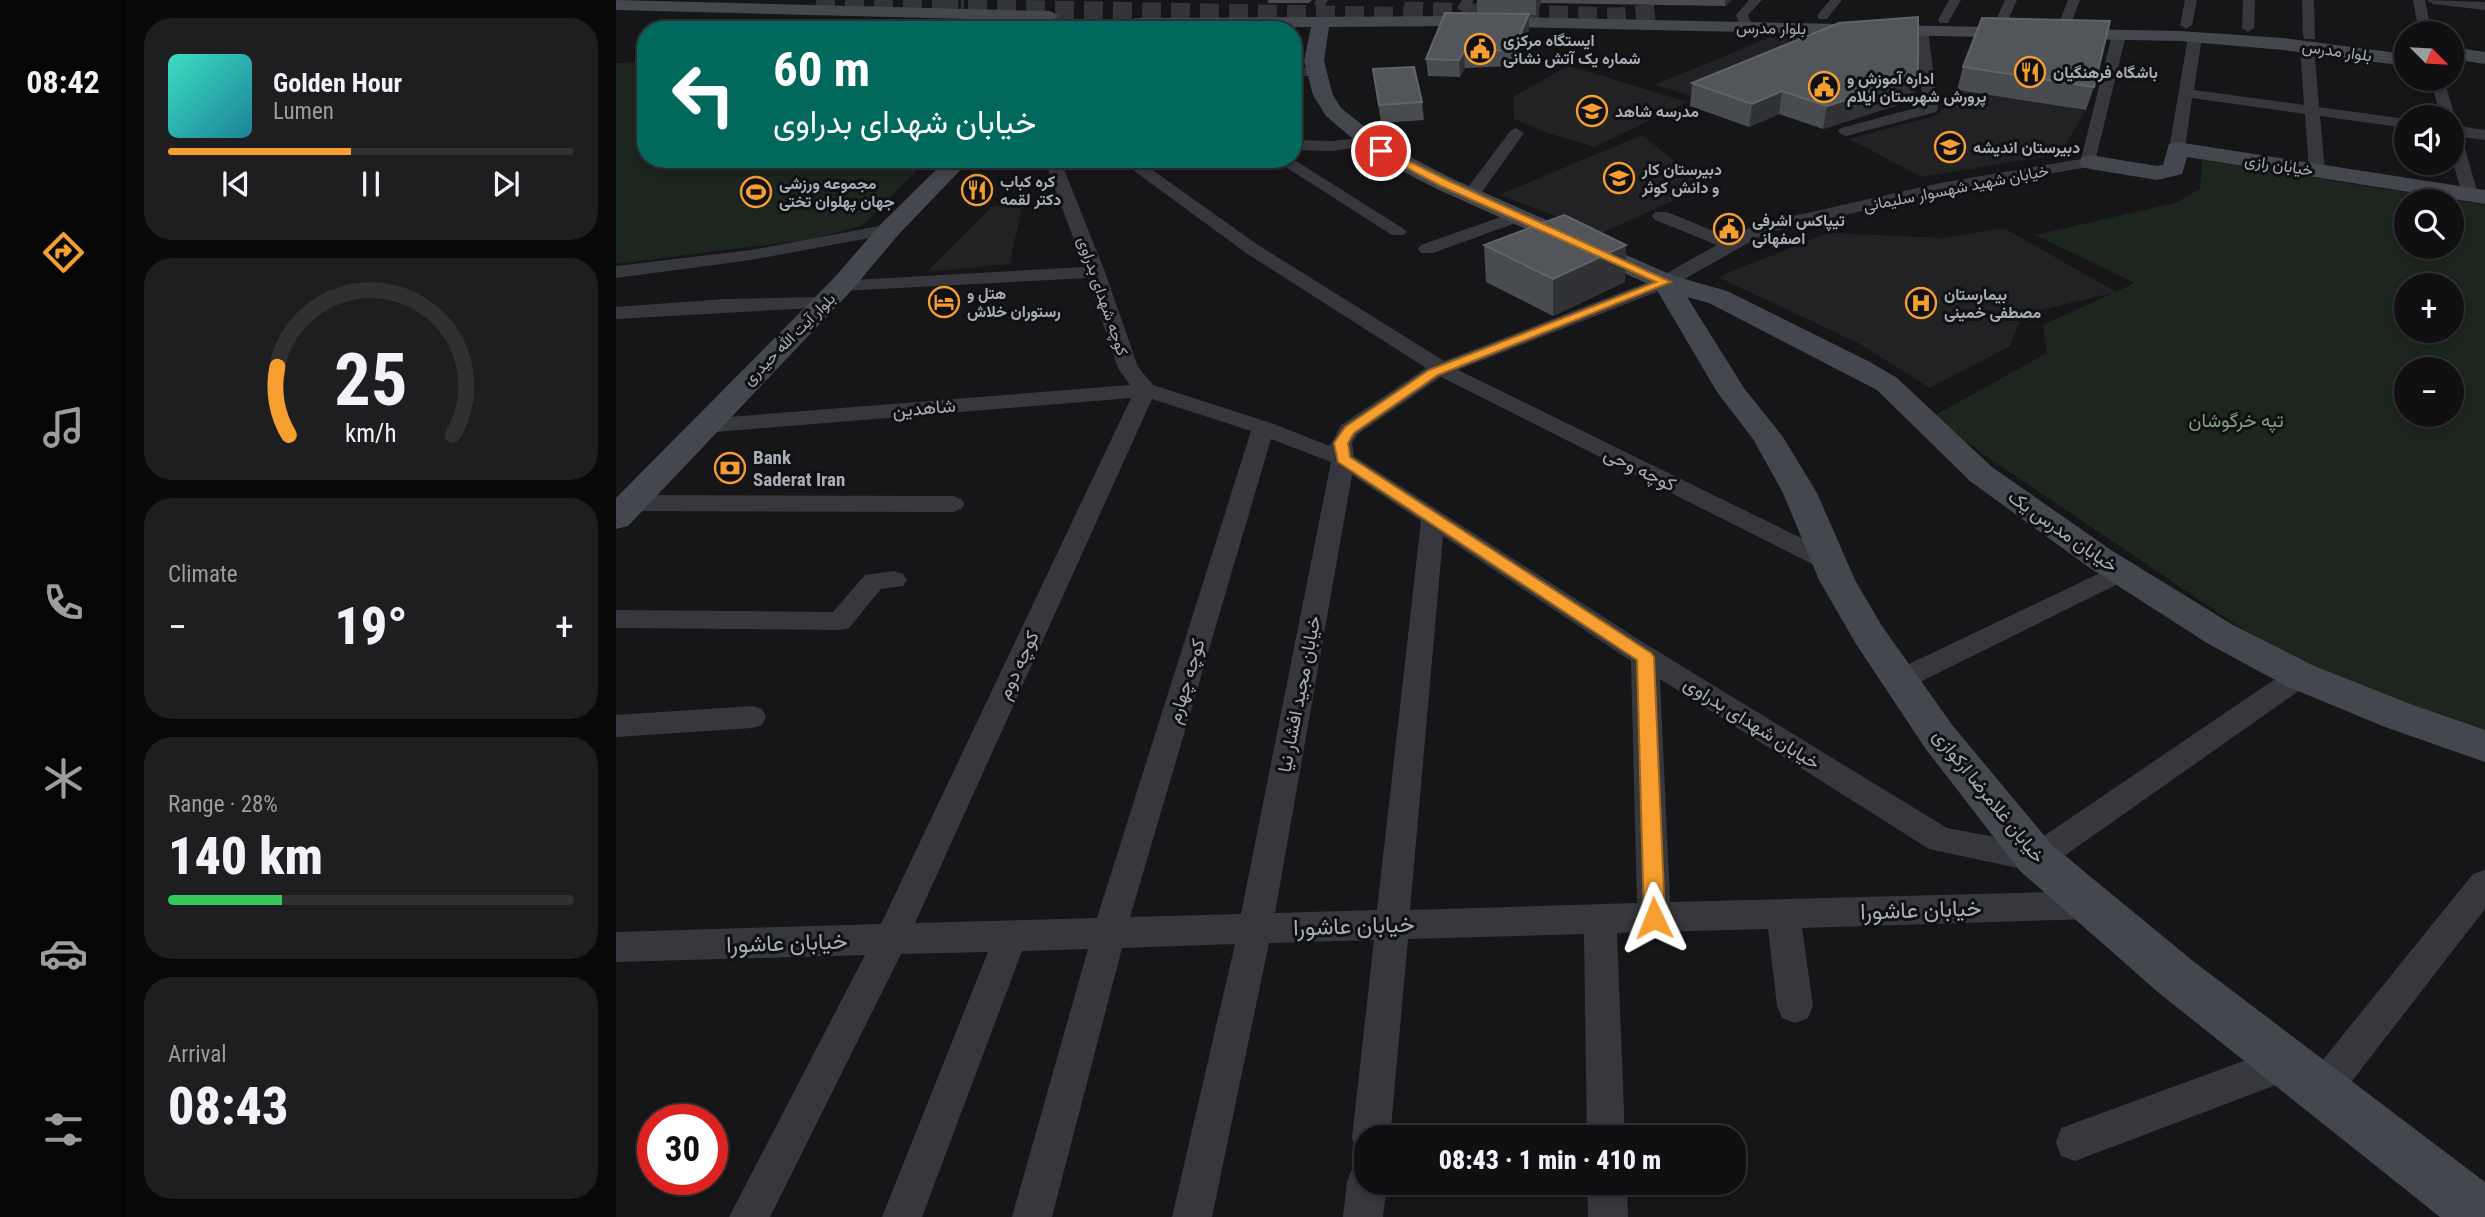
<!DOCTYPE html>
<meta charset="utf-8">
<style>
:root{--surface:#101012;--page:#1e1e20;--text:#f1f3f6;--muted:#9c9d9f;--line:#303032;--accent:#f69e2f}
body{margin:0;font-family:"Roboto Condensed",Vazirmatn,sans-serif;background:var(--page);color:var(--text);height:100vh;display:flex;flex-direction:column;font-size:26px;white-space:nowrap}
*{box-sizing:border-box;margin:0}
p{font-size:23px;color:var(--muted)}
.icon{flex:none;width:38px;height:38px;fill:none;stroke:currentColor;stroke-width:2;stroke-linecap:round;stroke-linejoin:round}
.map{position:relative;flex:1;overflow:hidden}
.details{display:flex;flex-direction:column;gap:18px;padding:18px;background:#09090a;width:490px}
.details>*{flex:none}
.top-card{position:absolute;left:21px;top:21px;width:665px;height:147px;border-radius:28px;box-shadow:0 4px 10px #0003,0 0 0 2px var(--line);background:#00695c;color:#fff;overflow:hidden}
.needle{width:46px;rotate:114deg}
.controls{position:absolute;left:1778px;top:21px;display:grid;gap:14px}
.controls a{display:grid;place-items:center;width:70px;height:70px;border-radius:50%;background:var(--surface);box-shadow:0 4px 10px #0003,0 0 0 2px var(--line);font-size:35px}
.speed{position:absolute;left:21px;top:1104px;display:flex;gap:14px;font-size:35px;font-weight:700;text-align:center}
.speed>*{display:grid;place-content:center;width:91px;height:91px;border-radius:50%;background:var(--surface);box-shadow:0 4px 10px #0003,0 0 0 2px var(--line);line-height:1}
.speed .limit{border:10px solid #d22;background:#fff;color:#111}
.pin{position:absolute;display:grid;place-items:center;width:60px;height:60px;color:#fff;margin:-30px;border:4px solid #fff;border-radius:50%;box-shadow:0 2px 7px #0007}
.me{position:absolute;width:77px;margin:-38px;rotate:358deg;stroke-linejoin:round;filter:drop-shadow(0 0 5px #0008)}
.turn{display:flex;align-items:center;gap:24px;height:147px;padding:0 21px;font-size:32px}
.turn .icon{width:91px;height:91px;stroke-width:2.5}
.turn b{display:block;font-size:49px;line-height:60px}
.big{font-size:52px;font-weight:800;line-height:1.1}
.details .card{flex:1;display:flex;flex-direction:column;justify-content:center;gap:10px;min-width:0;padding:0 24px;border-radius:28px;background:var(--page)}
.details .dial{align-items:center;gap:0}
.dial svg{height:182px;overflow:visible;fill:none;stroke:var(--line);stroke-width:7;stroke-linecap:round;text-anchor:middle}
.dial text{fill:var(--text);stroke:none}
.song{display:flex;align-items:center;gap:21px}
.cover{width:84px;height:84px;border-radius:10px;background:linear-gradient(135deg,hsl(170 70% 55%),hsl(190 70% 35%))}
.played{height:7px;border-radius:4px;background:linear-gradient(90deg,var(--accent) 45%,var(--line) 45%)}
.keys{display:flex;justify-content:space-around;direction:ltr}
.heat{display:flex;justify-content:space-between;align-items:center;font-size:38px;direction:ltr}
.charge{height:10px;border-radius:5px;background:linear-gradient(90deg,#34c759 28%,var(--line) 0)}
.trip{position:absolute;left:738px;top:1125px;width:392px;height:70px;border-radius:28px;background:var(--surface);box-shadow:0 4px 10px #0003,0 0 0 2px var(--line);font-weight:800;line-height:70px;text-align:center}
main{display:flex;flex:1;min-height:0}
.dock{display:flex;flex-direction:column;width:126px;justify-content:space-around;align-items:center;background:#060607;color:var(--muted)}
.dock .icon{width:49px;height:49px}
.dock .active{color:var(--accent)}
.dock b{font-size:32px;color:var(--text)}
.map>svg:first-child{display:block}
.built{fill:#222225}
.green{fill:#1d261e;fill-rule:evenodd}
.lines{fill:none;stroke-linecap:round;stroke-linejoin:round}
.secondary-tunnel{stroke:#333438;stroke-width:19;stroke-dasharray:19 10;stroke-linecap:butt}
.street{fill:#36383d;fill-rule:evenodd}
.secondary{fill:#44474d;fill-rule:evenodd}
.wall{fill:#484b50}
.shaded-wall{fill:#303235}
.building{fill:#52565b;stroke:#60646a;stroke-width:2}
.route{fill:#f69e2f;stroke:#a0671f;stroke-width:2}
.labels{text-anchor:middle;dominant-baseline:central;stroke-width:6;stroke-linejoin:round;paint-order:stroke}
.far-street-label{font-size:16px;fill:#a7aeb8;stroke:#111113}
.far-poi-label{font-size:16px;font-weight:bold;fill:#a7aeb8;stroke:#111113;text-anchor:start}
.street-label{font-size:19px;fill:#a7aeb8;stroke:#111113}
.park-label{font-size:19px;fill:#7fa37e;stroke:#111113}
.poi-label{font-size:19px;font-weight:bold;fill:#a7aeb8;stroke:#111113;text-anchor:start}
.near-street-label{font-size:23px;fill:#a7aeb8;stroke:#111113}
</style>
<main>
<nav class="dock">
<b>08:42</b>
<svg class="icon active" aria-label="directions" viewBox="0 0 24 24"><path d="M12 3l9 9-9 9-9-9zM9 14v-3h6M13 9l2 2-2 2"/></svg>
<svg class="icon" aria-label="music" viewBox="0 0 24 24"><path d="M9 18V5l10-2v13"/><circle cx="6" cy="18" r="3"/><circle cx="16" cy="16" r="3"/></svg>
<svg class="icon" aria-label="phone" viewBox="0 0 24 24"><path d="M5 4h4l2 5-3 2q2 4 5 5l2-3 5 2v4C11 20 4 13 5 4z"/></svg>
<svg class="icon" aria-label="climate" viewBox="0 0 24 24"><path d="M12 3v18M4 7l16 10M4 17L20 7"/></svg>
<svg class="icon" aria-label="car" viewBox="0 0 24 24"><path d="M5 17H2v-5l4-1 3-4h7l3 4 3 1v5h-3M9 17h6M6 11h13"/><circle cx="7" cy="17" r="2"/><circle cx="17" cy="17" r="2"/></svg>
<svg class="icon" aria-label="filters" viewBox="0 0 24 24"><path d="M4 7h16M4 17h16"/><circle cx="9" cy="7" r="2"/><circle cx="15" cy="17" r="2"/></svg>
</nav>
<section class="details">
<div class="card">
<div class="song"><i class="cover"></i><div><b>Golden Hour</b><p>Lumen</p></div></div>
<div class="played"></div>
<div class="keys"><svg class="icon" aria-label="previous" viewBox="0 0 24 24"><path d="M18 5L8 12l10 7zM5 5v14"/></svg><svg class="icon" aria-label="pause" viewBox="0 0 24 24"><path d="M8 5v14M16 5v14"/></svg><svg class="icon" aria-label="next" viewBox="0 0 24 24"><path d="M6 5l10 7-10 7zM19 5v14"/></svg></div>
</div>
<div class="card dial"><svg viewBox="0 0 100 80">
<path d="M14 69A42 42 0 1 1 86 69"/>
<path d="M14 69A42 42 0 0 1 9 39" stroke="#f69e2f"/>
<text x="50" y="56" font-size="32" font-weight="700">25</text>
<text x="50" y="72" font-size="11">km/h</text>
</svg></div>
<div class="card"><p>Climate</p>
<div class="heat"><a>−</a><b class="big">19°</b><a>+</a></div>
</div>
<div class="card"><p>Range · 28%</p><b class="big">140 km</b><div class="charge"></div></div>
<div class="card"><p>Arrival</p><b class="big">08:43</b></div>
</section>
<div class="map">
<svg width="1869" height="1217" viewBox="0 0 1869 1217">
<rect width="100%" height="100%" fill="#161618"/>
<g class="built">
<polygon points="1154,37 1196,38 1082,98 1039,85"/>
<polygon points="952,66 990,77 1071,102 979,147 931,133 898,119 897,97"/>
<polygon points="1341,90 1470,110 1444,154 1306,177 1233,139 1322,115"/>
<polygon points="1026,135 1071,171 1095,184 985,233 883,195"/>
<polygon points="406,205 394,264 311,272 376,207"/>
<polygon points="1388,228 1500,292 1405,315 1394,346 1314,388 1244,344 1102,277 1212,233 1329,238"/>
</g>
<g class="green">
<polygon points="30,62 30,159 312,159 246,226 196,239 0,264 0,63"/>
<path d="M1586 160 1869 205V733L1704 670 1634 634 1380 463 1316 417 1431 353 1427 325 1519 283 1419 235 1559 203 1584 189ZM1790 201H1836V247H1790ZM1790 285H1836V331H1790ZM1790 369H1836V415H1790Z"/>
</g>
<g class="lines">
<g class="secondary-tunnel">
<polyline points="200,0 348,3"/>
<polyline points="323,8 811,17"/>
<polyline points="788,11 1003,17 1042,13"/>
</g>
<g class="street">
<polygon points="700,0 712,0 708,7 704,8 698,4"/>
<polygon points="846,0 858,0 851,11 847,12 841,8"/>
<polygon points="1133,0 1146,0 1132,15 1137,28 1131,32 1125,28 1120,15"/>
<polygon points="1214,0 1226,0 1211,19 1203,19 1201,16"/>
<polygon points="1333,0 1345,0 1332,23 1324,23 1322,20"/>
<polygon points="1389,0 1401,0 1392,20 1386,24 1380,20"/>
<polygon points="1452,0 1464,0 1455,23 1449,27 1443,23"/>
<polygon points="1569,0 1581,0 1576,25 1570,29 1564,25"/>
<polygon points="1627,0 1639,0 1638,28 1632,32 1626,28"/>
<polygon points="1686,0 1698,0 1699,39 1689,39 1687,36"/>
<polygon points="1797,0 1809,0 1816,33 1803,33"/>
<polygon points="1811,0 1869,2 1869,10 1817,4"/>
<polygon points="1306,26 1312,30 1322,109 1320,112 1230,136 1225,134 1222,131 1225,128 1307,106 1300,30"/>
<path d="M1503 31 1510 35 1478 166 1324 193 1150 233 1056 286 842 370 1222 556 1226 562 1222 568 1213 570 1204 568 825 377 742 434 736 443 738 456 1028 643 1331 828 1416 844 1674 669 1684 666 1694 669 1698 676 1694 683 1431 868 1420 872 1313 849 1044 679 1054 902 1476 891 1488 895 1493 905 1488 915 1476 919 1186 928 1197 1006 1192 1018 1179 1023 1166 1018 1161 1006 1152 929 1001 933 1009 1138H971L968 934 792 939 774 1138H751V1155L741 1152 736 1138 758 940 653 943 596 1217H556L619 944 506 948 436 1217H396L472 949 406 951 306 1217H266L372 952 285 954 154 1217H113L249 955 0 962V932L265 924 515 398 87 433 79 431 76 426 79 421 87 419 514 385 502 368 472 278 226 291 217 285 219 281 468 267 428 159H444L489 272 522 367 537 385 655 423 714 446 725 425 810 368 630 253 502 159H521L642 245 828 361 1042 278 1101 245 1039 220 1036 216 1039 212H1051L1115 238 1138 225 1324 183 1465 159 1496 35ZM536 399 635 431 481 918 299 923ZM655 439 715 462 625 914 514 917ZM736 475 805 521 761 910 659 913ZM827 536 1015 661 1021 903 794 910Z"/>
<polygon points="1579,33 1586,37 1578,90 1688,105 1684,47 1691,43 1698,47 1703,107 1790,119 1790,128 1704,116 1709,171 1701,176 1693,171 1689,114 1576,98 1569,149 1567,152 1555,152 1553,149 1572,37"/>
<polygon points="677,68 701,68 708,72 701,76 677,76"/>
<polygon points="1814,79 1828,79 1839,117 1837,120 1836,117 1825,117"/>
<polygon points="1836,125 1869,130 1869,140 1846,137 1862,195 1860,199 1854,200 1846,195 1836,158"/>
<polygon points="900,128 908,133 861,199 849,199 847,195 849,191 895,130"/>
<polygon points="753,137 758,139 761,142 758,145 716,151 677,150 677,140 716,141"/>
<polygon points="657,159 677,159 791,231 788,235 776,235"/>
<polygon points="902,211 908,212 911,216 908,220 817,253 805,253 802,249 805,245"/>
<polygon points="274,224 283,229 280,233 135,260 0,278 0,266 135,250"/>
<polygon points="208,297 218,303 215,307 0,319 0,307 109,299"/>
<polygon points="14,495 337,496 345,499 349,504 345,509 337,512 14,511 6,508 2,503 6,498"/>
<polygon points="1505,563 1514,566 1518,572 1514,578 1294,687 1284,690 1274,687 1270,680 1274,673"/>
<polygon points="278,571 287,574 291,580 287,586 265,589 233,628 224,630 0,628 0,610 217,612 249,575"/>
<polygon points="136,706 146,709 150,717 146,725 136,728 0,737 0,715"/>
<polygon points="1869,870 1869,909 1719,1103 1706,1108 1693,1103 1687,1090 1693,1077 1857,874"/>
<polygon points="1671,1045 1684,1050 1689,1063 1684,1076 1459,1161 1445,1156 1440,1142 1445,1128"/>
<polygon points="751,1161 751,1183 771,1183 767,1217 727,1217 731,1181 737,1167"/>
<polygon points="971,1183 1011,1183 1012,1217 972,1217"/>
</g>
<g class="secondary">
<polygon points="0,0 434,11 443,16 434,21 0,10"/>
<polygon points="842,16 1564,31 1667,38 1790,54 1790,66 1667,50 1564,41 842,26 713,27 708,61 717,95 725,108 773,146 837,179 1058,276 1111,291 1254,362 1281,378 1376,467 1495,550 1617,625 1698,666 1797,705 1869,730 1869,762 1769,727 1670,686 1591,643 1471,566 1354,481 1261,390 1093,303 1071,297 1128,388 1167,437 1201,493 1239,580 1266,626 1337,726 1436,845 1577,961 1869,1182 1869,1217 1824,1217 1543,993 1404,871 1309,748 1240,644 1203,580 1167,493 1137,439 1101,392 1039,287 821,189 757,156 710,116 697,95 688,61 695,27 519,28 510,23 519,18"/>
<polygon points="1836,47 1869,52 1869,64 1836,59"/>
<polygon points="1561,142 1869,190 1869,204 1571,157 1566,174 1541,180 1474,169 1466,167 1463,162 1466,157 1474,155 1541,166 1547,165 1553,144"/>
<polygon points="331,159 355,159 283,234 235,291 12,526 0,529 0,498 217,279 265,224"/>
</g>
</g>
<g class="wall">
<polygon points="652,0 696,0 693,3 652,3"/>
<polygon points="861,0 1115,0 1109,6 925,3 920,15 913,15 913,30 897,66 849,68 844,77 812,76 810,59 861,13"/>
<polygon points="1347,67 1478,87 1470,110 1341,90"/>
<polygon points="757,69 806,102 808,120 765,123"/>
<polygon points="1076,83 1297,100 1207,129 1163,114 1133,127 1074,106"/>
<polygon points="868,245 1009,282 937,316 870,282"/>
</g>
<g class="shaded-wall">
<polygon points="920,0 925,0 925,3 920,15"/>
<polygon points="1109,0 1115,0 1109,6"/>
<polygon points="913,14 913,30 897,66 897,50"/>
<polygon points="848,51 849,68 844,77 843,60"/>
<polygon points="1302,77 1297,100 1207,129 1211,106"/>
<polygon points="1166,91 1163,114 1133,127 1136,104"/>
<polygon points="1010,245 1009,282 937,316 937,279"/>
</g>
<g class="building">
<polygon points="829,13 913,14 897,50 848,51 843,60 810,59"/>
<polygon points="1302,17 1302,77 1211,106 1166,91 1136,104 1076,83 1223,23"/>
<polygon points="1366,18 1494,21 1478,87 1347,67"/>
<polygon points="798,67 806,102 763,105 757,69"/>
<polygon points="948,215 1010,245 937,279 868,245"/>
</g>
<polygon class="route" points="762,149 768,149 833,181 1055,282 822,375 738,433 732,443 734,457 1035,653 1038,657 1049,918 1046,924 1038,926 1031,924 1028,918 1021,660 722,462 718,443 729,427 813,370 1040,282 825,186 762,153"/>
<defs>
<g id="civic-ring" transform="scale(1.575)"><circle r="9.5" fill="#111113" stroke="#f69e2f" stroke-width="1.5"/><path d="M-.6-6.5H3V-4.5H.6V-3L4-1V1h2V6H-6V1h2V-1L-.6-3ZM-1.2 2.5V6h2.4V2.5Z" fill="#f69e2f"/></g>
<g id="restaurant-ring" transform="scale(1.575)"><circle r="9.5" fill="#111113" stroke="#f69e2f" stroke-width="1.5"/><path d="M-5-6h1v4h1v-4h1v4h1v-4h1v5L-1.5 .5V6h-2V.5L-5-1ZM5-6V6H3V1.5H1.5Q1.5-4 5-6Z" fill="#f69e2f"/></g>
<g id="school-ring" transform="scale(1.575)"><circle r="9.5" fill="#111113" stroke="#f69e2f" stroke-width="1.5"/><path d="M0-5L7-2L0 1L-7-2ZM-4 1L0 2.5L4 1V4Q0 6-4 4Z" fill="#f69e2f"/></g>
<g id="stadium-ring" transform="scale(1.575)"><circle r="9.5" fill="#111113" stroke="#f69e2f" stroke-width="1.5"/><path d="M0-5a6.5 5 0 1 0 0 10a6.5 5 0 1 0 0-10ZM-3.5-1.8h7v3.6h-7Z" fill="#f69e2f"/></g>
<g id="hotel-ring" transform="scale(1.575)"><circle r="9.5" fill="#111113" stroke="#f69e2f" stroke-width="1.5"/><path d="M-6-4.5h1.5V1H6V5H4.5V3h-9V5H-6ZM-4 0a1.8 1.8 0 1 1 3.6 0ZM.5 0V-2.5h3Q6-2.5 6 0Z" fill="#f69e2f"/></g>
<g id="hospital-ring" transform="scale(1.575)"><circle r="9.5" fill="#111113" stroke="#f69e2f" stroke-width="1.5"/><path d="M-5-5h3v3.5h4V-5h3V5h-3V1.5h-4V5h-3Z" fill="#f69e2f"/></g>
<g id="bank-ring" transform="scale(1.575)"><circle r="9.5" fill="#111113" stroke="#f69e2f" stroke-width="1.5"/><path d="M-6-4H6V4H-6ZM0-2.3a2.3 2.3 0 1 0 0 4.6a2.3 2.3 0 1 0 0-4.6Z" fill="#f69e2f"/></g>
</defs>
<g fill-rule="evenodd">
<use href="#civic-ring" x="864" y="49"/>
<use href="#restaurant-ring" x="1414" y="72"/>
<use href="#civic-ring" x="1208" y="87"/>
<use href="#school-ring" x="976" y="111"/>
<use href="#school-ring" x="1334" y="147"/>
<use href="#school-ring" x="1003" y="178"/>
<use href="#restaurant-ring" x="361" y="190"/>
<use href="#stadium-ring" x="140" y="192"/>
<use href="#civic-ring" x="1113" y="229"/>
<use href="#hotel-ring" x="328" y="302"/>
<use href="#hospital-ring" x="1305" y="303"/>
<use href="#bank-ring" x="114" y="468"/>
</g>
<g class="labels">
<g class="far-street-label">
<text transform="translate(1155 28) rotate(1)">بلوار مدرس</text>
<text transform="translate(1721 51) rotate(8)">بلوار مدرس</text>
<text transform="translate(1663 165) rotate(9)">خیابان رازی</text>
<text transform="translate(1340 188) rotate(-11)">خیابان شهید شهسوار سلیمانی</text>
<text transform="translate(487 296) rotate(71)">کوچه شهدای بدراوی</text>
<text transform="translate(173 339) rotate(-45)">بلوار آیت الله حیدری</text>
</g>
<g class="far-poi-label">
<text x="887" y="40">ایستگاه مرکزی<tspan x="887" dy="18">شماره یک آتش نشانی</tspan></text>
<text x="1437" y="72">باشگاه فرهنگیان</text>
<text x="1231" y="78">اداره آموزش و<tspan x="1231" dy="18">پرورش شهرستان ایلام</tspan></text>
<text x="999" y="111">مدرسه شاهد</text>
<text x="1357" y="147">دبیرستان اندیشه</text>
<text x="1026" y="169">دبیرستان کار<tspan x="1026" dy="18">و دانش کوثر</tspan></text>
<text x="384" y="181">کره کباب<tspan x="384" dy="18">دکتر لقمه</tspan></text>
<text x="163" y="183">مجموعه ورزشی<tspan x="163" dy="18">جهان پهلوان تختی</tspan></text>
<text x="1136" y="220">تیپاکس اشرفی<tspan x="1136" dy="18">اصفهانی</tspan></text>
<text x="351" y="293">هتل و<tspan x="351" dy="18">رستوران خلاش</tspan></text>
<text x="1328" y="294">بیمارستان<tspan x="1328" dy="18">مصطفی خمینی</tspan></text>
</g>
<g class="street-label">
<text transform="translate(308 408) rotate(-5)">شاهدین</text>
<text transform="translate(1024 469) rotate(26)">کوچه وحی</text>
<text transform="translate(1447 531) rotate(35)">خیابان مدرس یک</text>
<text transform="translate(402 665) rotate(-65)">کوچه دوم</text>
<text transform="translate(570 681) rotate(-73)">کوچه چهارم</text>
<text transform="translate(683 694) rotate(-79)">خیابان مجید افشار نیا</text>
<text transform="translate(1136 723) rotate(32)">خیابان شهدای بدراوی</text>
<text transform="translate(1373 796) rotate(51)">خیابان غلامرضا ارکوازی</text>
</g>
<g class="park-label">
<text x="1620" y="420">تپه خرگوشان</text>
</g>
<g class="poi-label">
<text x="137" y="457">Bank<tspan x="137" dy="22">Saderat Iran</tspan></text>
</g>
<g class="near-street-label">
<text transform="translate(1305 910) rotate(-2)">خیابان عاشورا</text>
<text transform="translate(738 926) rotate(-2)">خیابان عاشورا</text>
<text transform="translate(171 943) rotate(-2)">خیابان عاشورا</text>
</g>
</g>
</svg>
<div class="controls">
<a><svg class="needle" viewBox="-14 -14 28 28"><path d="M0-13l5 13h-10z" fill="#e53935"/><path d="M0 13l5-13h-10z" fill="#9c9d9f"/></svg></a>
<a><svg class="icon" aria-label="sound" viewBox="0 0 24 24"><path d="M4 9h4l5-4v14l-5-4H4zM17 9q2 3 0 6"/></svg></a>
<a><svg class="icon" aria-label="search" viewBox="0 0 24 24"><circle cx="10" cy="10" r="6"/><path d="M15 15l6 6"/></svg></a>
<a>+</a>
<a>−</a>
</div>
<div class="speed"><div class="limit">30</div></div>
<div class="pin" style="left:765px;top:151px;background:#d93025"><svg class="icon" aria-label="arrive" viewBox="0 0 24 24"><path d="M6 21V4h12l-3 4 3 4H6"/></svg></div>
<svg class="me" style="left:1038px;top:918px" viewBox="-20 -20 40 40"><path d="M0-17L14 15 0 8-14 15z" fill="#f69e2f" stroke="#fff" stroke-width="4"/></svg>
<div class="trip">08:43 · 1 min · 410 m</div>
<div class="top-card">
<div class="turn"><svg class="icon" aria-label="left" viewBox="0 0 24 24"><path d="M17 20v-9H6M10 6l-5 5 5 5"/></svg><div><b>60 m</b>خیابان شهدای بدراوی</div></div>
</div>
</div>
</main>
